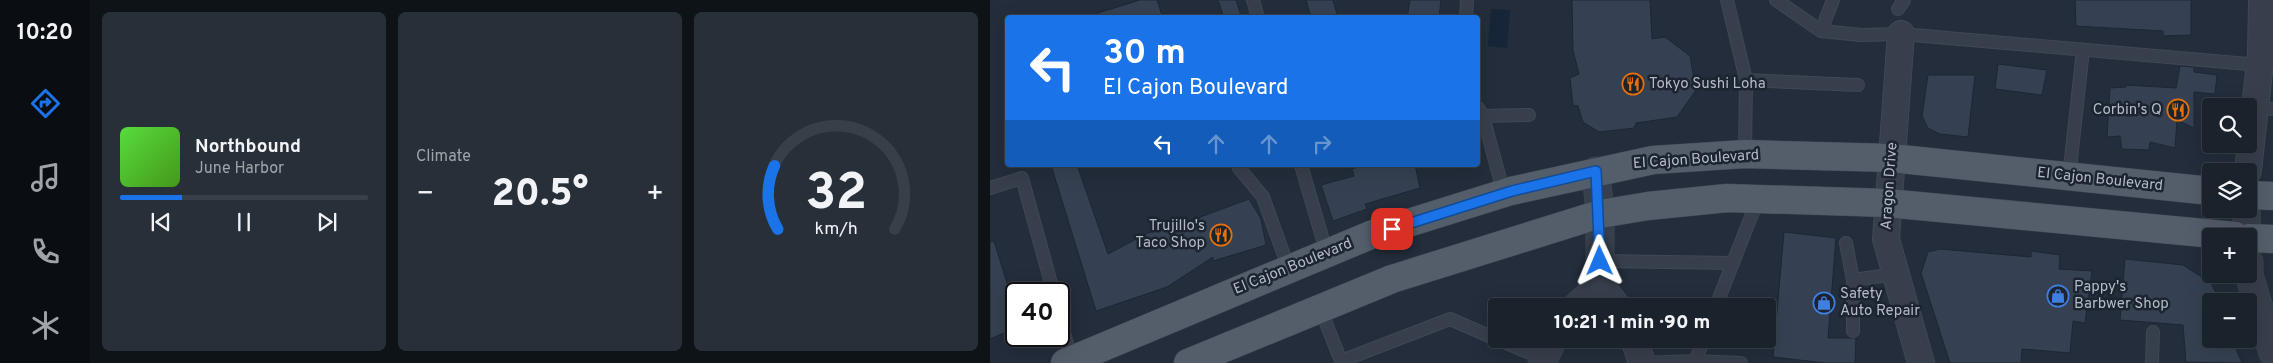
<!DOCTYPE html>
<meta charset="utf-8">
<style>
:root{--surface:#1a222c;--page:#272f38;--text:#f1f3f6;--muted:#9fa4a9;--line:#383f48;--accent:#1a73e8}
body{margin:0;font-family:Overpass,sans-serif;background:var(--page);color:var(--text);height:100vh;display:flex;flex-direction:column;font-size:19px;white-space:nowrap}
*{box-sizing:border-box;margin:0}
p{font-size:16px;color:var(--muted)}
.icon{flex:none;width:28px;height:28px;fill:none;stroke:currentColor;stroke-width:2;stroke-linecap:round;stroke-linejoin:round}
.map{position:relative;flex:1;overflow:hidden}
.side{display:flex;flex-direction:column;gap:12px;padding:12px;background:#0e1318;width:900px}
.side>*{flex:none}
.banner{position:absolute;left:15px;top:15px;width:475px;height:152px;border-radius:5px;box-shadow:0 5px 20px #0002,0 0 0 1px var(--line);background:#1a73e8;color:#fff;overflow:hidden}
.buttons{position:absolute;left:1212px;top:98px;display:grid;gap:10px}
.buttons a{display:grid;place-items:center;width:55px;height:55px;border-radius:5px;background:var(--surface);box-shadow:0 5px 20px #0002,0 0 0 1px var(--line);font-size:25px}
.speed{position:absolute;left:15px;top:282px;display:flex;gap:10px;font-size:25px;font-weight:700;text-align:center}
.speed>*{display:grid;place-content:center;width:65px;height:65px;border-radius:50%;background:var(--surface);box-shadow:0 5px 20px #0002,0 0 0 1px var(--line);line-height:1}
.speed .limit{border:2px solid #111;border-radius:8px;background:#fff;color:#111}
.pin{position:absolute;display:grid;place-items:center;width:42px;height:42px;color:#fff;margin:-21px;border-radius:10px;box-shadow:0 2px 8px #0006}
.me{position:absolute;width:55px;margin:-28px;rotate:359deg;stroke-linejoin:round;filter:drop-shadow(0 0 4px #0008)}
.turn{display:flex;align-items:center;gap:18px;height:105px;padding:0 15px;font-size:22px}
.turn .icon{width:65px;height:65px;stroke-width:2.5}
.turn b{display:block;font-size:35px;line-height:42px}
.lanes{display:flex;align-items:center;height:48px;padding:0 15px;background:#0003;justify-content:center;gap:25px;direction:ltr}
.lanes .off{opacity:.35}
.big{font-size:38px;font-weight:800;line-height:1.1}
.side .card{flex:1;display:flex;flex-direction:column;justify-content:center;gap:8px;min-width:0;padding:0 18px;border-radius:8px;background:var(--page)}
.side .dial{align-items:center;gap:0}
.dial svg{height:130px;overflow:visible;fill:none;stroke:var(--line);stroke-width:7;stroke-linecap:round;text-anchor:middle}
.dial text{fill:var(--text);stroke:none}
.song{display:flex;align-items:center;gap:15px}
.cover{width:60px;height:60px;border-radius:8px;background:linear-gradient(135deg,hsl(110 70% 55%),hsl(100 70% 35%))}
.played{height:5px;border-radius:2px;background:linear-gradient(90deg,var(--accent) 25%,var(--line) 25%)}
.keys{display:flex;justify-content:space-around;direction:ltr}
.heat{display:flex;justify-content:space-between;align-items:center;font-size:28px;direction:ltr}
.side .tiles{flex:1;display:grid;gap:12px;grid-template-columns:repeat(3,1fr)}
.trip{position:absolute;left:498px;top:298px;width:288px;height:50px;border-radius:5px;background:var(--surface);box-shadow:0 5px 20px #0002,0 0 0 1px var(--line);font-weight:800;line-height:50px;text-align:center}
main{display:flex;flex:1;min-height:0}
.tabs{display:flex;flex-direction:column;width:90px;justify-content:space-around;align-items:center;background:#0a0e12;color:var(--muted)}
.tabs .icon{width:35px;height:35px}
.tabs .current{color:var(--accent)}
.tabs b{font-size:22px;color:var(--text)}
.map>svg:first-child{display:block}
.water{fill:#162538}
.building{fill:#354152;stroke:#1e2632}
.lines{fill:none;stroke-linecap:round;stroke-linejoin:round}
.service-casing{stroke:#404854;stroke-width:14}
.minor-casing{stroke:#404854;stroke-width:28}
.tertiary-casing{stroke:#404854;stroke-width:29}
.primary-casing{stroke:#404854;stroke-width:29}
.service{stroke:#363f4b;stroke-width:12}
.minor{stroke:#363f4b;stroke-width:26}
.tertiary{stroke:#363f4b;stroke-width:28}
.primary{stroke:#545e6b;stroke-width:28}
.route-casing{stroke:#114b97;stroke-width:12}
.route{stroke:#1a73e8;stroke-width:9}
.labels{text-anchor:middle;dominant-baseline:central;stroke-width:5;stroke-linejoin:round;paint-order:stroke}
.poi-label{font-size:15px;fill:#b2bac7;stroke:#1c2430;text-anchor:start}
.street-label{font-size:15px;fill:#b2bac7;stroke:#1c2430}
</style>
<main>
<nav class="tabs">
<b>10:20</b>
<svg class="icon current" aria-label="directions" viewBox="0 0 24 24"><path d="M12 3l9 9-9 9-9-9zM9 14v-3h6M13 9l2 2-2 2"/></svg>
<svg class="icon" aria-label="music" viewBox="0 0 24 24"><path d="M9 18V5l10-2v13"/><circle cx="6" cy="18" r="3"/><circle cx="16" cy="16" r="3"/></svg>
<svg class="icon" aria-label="phone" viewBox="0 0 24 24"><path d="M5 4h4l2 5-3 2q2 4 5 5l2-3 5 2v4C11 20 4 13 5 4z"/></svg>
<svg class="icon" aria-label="climate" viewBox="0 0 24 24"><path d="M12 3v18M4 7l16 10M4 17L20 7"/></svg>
</nav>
<section class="side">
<div class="tiles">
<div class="card">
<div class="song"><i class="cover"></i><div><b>Northbound</b><p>June Harbor</p></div></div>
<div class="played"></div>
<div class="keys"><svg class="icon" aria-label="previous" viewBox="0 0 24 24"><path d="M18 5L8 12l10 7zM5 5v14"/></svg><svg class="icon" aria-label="pause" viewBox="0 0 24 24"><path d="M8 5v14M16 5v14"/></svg><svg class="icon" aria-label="next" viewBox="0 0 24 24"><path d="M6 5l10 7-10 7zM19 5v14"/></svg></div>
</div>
<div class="card"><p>Climate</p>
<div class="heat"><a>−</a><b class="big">20.5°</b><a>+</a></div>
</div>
<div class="card dial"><svg viewBox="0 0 100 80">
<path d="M14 69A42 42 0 1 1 86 69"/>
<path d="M14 69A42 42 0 0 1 12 30" stroke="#1a73e8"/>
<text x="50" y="56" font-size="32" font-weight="700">32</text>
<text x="50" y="72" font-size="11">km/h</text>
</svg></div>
</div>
</section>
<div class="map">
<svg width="1283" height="363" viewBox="0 0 1283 363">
<rect width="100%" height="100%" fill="#232d3b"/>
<polygon class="water" points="501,9 520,10 517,48 498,46"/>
<g class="building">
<polygon points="150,0 167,0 173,18 108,18 108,13"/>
<polygon points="228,0 246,0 252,18 234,18"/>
<polygon points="316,0 343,0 348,18 321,18"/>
<polygon points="420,0 451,0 449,18 417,18"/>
<polygon points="582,0 660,0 662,39 675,37 700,56 706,90 687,117 646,123 644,128 609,132 593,122 588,106 583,105 580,78 589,74 583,50"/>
<polygon points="1085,0 1201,0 1201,35 1173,36 1173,31 1086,26"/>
<polygon points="1008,64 1057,70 1052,95 1005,89"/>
<polygon points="1190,66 1204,67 1204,72 1227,75 1225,94 1204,92 1204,128 1187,120 1185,148 1160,142 1159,150 1132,149 1130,136 1117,137 1120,88 1136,87 1136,85 1186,88"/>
<polygon points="938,75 985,75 978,137 950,134 938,128 932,116"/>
<polygon points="61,165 87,165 118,254 158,233 189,225 259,199 271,219 276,245 223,261 223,257 177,287 106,311"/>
<polygon points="374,165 425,165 430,188 375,204 377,209 343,221 331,185 364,176 362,169"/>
<polygon points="794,232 846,238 838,338 866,338 865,363 835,363 783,357"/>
<polygon points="4,241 26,312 26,328 0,339 0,242"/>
<polygon points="950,249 1041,257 1041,251 1070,255 1069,269 1102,271 1095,323 1083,321 1080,353 1032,349 1031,363 960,363 931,273 938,252"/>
<polygon points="1135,259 1193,265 1221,283 1230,301 1221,301 1221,339 1242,339 1252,363 1196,362 1193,325 1130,320"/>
</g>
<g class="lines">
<g class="service-casing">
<g id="service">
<polyline points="263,0 268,18"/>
<polyline points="737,0 756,80 755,154"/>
<polyline points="786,0 831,31 871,35 911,34 1270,65"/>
<polyline points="908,9 914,0"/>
<polyline points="476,18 477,0"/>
<polyline points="831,31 843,0"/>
<polyline points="756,80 868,85"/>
<polyline points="488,108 493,116 514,194"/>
<polyline points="1265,108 1283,109"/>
<polyline points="493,116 539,115"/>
<polyline points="311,165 337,254"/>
<polyline points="249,168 273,197 299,269"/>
<polyline points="1079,177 1093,50"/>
<polyline points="0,188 32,178 64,294"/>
<polyline points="856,243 863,280 863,331"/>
<polyline points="610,261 743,263"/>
<polyline points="863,280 906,274"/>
<polyline points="726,306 768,199"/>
<polyline points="330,308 351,361 460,319 506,339"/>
<polyline points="69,313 81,360"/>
<polyline points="507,339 554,359"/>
<polyline points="705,361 751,363"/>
<polyline points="652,363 705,361 714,339"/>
<polyline points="1162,363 1163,332"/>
</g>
</g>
<g class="minor-casing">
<g id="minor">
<polyline points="911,34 896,239 931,363"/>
<polyline points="1258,171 1271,54 1272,0"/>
<polyline points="610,285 627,306"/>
<polyline points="644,339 652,363"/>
</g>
</g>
<g class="tertiary-casing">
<g id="tertiary">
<polyline points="1256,209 1257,236"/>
<polyline points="1259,262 1259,275 1283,353"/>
<polyline points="587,306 610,285 610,214 606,171"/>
<polyline points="552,363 563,339"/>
</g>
</g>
<g class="primary-casing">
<g id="primary">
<polyline points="1259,195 1283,196"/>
<polyline points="1259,238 1283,239"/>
<polyline points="75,363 383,234 521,191 663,160 755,154 901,158 1221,191"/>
<polyline points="198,363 402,279 610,214 658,206 737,198 897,203 1245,236"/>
</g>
</g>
<use href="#service" class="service"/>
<use href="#minor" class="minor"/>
<use href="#tertiary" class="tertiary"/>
<use href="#primary" class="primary"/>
</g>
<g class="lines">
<g class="route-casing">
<polyline id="route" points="402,229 522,191 606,171 610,261"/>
</g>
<use href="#route" class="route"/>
</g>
<defs>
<g id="restaurant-ring" transform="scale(1.125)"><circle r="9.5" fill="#1c2430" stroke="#e8710a" stroke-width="1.5"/><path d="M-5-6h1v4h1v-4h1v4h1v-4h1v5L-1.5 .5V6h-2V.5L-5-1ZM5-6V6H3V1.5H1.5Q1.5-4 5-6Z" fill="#e8710a"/></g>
<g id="shop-ring" transform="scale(1.125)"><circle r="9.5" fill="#1c2430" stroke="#3f7fe0" stroke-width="1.5"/><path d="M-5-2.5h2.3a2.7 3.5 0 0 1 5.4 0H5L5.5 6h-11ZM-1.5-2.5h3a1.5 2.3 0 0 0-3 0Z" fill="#3f7fe0"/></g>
</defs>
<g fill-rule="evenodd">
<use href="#restaurant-ring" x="643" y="84"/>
<use href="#restaurant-ring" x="1188" y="110"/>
<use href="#restaurant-ring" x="231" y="235"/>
<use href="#shop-ring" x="1068" y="296"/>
<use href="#shop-ring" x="834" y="303"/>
</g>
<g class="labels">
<g class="poi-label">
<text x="659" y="84">Tokyo Sushi Loha</text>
<text x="1172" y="110" text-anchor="end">Corbin's Q</text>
<text x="215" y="226" text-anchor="end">Trujillo's<tspan x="215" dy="17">Taco Shop</tspan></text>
<text x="1084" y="287">Pappy's<tspan x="1084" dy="17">Barbwer Shop</tspan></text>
<text x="850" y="294">Safety<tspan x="850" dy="17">Auto Repair</tspan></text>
</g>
<g class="street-label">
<text transform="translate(706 160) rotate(-4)">El Cajon Boulevard</text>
<text transform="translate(1110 180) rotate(6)">El Cajon Boulevard</text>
<text transform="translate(900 186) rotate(-86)">Aragon Drive</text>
<text transform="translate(303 267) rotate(-22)">El Cajon Boulevard</text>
</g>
</g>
</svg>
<div class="buttons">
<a><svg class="icon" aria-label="search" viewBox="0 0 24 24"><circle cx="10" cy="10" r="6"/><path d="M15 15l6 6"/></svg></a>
<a><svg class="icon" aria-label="layers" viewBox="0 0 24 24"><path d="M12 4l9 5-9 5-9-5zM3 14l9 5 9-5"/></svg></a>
<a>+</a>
<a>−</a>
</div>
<div class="speed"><div class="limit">40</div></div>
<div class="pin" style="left:402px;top:229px;background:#d93025"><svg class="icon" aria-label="arrive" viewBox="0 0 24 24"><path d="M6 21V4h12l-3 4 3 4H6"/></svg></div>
<svg class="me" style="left:610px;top:261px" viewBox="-20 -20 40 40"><path d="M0-17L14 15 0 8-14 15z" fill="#1a73e8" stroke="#fff" stroke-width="4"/></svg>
<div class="trip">10:21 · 1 min · 90 m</div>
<div class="banner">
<div class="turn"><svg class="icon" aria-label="left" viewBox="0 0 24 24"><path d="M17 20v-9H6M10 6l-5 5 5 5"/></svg><div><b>30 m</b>El Cajon Boulevard</div></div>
<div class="lanes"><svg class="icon" aria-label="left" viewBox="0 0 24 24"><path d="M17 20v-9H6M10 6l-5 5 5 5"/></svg><svg class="icon off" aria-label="ahead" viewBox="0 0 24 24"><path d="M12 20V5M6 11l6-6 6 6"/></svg><svg class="icon off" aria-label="ahead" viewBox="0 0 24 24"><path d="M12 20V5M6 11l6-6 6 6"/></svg><svg class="icon off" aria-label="right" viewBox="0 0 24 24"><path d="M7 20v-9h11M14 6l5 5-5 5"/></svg></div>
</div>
</div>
</main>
